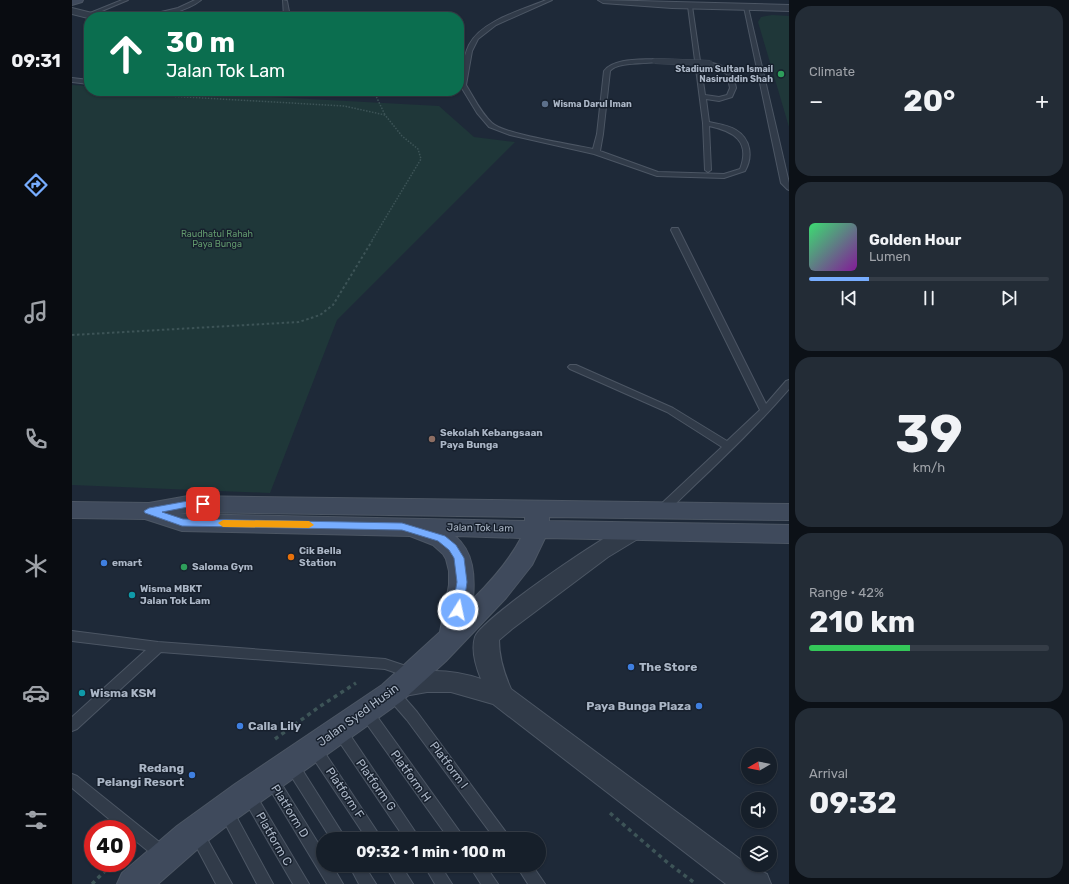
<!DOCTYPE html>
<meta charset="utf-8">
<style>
:root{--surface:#161f2a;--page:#232c36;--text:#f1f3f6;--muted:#9ea2a8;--line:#353d47;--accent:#77adff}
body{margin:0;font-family:Rubik,sans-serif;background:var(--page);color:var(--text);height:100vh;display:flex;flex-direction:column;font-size:15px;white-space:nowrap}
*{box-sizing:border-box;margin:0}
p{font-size:13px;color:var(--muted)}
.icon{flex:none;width:22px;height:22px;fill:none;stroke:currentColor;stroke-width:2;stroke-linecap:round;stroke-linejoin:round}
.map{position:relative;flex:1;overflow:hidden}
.details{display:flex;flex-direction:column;gap:6px;padding:6px;background:#0c1117;width:280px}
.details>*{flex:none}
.guide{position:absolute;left:12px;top:12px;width:380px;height:84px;border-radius:16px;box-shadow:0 1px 3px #0004,0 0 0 1px var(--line);background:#0b6e4f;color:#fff;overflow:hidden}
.needle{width:26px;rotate:260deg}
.fabs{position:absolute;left:669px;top:748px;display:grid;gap:8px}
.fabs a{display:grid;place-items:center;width:36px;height:36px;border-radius:50%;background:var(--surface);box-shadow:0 1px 3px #0004,0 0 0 1px var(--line);font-size:20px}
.speed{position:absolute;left:12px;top:820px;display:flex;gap:8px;font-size:20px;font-weight:700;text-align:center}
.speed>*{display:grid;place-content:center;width:52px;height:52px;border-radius:50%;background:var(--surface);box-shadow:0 1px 3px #0004,0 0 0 1px var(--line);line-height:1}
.speed .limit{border:6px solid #d22;background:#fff;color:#111}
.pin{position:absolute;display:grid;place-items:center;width:34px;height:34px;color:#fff;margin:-17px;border-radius:8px;box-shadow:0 2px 6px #0006}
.me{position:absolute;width:44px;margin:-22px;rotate:10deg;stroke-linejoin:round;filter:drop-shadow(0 0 3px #0008)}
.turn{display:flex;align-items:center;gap:14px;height:84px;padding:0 16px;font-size:18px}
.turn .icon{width:52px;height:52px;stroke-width:2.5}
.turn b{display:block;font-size:28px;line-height:34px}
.big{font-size:30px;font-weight:700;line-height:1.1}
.details .widget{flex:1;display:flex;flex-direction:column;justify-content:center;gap:6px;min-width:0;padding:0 14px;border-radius:16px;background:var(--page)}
.details .dial{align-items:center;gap:0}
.dial b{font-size:52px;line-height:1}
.song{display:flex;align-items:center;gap:12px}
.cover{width:48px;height:48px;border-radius:6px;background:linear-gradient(135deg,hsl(140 70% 55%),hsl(290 70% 35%))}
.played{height:4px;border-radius:2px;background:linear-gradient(90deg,var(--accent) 25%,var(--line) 25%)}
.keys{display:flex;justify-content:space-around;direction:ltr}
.heat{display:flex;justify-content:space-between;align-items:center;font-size:22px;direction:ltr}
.charge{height:6px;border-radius:3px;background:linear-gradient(90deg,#34c759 42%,var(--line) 0)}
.trip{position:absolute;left:244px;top:832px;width:230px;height:40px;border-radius:20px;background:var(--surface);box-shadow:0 1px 3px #0004,0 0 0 1px var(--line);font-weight:700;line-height:40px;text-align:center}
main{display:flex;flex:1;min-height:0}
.dock{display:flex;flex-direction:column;width:72px;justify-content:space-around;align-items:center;background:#090c11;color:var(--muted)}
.dock .icon{width:28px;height:28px}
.dock .active{color:var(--accent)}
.dock b{font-size:18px;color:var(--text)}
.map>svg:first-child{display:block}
.green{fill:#1f3739}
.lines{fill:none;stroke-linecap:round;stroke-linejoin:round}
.lane-casing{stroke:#4c5664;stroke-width:2}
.street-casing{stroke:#4c5664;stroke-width:2}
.secondary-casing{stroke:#4c5664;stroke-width:2}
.path-far2{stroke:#3d5457;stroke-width:1.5;stroke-dasharray:1.5 1.5;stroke-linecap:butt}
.path-far1{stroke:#3d5457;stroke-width:2;stroke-dasharray:2.5 2.5;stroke-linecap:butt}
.path{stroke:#3d5457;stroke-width:3.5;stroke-dasharray:4 4;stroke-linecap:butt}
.lane{fill:#313b49;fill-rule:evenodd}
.street{fill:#313b49;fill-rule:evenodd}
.secondary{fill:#3f4a5c;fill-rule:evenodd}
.lane-bridge-casing{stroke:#4c5664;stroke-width:6;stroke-linecap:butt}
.lane-bridge{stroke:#313b49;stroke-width:5.5}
.route{fill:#77adff;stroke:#4d70a6}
.slow{fill:#f59e0b}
.leisure-dot{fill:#2e9e5b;stroke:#17202d;stroke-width:1.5}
.service-dot{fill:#5c6f8a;stroke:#17202d;stroke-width:1.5}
.education-dot{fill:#8d6e63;stroke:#17202d;stroke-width:1.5}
.food-dot{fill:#e8710a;stroke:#17202d;stroke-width:1.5}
.shop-dot{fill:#3f7fe0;stroke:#17202d;stroke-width:1.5}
.culture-dot{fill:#0f9aa8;stroke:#17202d;stroke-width:1.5}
.labels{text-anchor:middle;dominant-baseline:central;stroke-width:3;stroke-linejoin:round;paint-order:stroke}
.far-poi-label{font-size:9px;font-weight:bold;fill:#abb6c6;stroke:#17202d;text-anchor:end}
.far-park-label{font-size:9px;fill:#61986d;stroke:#17202d}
.poi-label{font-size:10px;font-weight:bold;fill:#abb6c6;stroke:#17202d;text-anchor:start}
.street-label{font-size:10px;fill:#abb6c6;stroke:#17202d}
.near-poi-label{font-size:12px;font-weight:bold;fill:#abb6c6;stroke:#17202d;text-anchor:start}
.near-street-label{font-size:12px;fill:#abb6c6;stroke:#17202d}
</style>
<main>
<nav class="dock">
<b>09:31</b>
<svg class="icon active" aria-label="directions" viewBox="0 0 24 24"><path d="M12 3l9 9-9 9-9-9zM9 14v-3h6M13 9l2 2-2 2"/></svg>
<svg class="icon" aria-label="music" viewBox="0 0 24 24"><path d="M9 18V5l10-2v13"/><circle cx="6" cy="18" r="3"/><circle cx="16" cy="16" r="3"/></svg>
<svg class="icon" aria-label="phone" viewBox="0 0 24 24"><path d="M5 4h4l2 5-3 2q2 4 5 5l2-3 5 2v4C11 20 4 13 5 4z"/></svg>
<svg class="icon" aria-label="climate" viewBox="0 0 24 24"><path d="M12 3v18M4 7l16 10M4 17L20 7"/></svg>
<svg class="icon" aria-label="car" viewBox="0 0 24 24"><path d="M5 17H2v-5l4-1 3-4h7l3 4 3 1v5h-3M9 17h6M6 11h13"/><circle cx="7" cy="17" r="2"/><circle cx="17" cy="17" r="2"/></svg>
<svg class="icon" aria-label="filters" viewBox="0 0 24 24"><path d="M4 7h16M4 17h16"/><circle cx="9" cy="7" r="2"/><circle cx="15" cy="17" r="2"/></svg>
</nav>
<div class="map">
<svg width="717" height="884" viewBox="0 0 717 884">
<rect width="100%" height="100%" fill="#1e2938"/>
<g class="green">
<polygon points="700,15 717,16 717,127 686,22 689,17"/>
<polygon points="0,85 17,86 17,91 88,91 367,106 402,137 443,142 265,320 198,493 0,485"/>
</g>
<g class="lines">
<g class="lane-casing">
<g id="lane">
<polygon points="50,0 56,0 18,16 13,15"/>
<path d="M123 0H129C114 12 88 17 68 17L106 8Z"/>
<polygon points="211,0 215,1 218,17 212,17"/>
<path d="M474 0H480L424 25 406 39 400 51 394 85C402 98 409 113 420 123 431 134 503 145 521 149L525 134 532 71C542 58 568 60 583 59L585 60V62C573 64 545 62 538 71L531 134 528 151 586 172 652 174 668 169C679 141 661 131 637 126L639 170 636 172 633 170 631 123 616 6 618 5 620 6 633 95 647 97 655 95 658 88 655 74 636 64V62L648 65 661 73 664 88 660 97 647 101 634 99 637 122C646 124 656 125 664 130 679 139 681 157 673 171L652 178 585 176 522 154 438 135 417 127 405 113 388 85C390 72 391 57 397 45 409 21 450 10 474 0Z"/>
<polygon points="674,6 676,7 717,183 717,190 715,189 709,183 672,7"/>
<polygon points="0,78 17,80 17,84 0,82"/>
<path d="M600 228H606L694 404 714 381 717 380V389C679 433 637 471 595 512H587L586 509 587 506 650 447 595 412 498 369 496 367 498 365H504L601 408 655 441 688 410 599 230Z"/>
<polygon points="0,631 86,642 313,659 343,669 345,673 343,677 339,678 313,669 89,652 5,729 0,731 0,717 74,650 0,641"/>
<polygon points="320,688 325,689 345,712 439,839 423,839 335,720 315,697 314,693 315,689"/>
<polygon points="294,706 299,708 393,839 377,839 289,716 287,712 289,708"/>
<polygon points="267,724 272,726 348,839 333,839 262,734 260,730 262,726"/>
<polygon points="242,742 247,744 310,839 295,839 237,752 235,748 237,744"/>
<polygon points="219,758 224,760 274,839 259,839 214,768 212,764 214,760"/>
<polygon points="199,773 204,775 251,851 251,865 260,865 271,884 255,884 194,783 192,779 194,775"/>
<polygon points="0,774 5,776 96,849 98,854 96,859 91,861 86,859 55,834 55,829 49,829 0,788"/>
<polygon points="176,788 181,790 237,884 221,884 171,798 169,794 171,790"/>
<polygon points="153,803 158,805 201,884 185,884 146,810 148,805"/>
<polygon points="124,826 129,828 160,884 144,884 117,833 119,828"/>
<polygon points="277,865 292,865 304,884 287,884"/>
<polygon points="313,865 329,865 341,884 324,884"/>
<polygon points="352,865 368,865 380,884 363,884"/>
<polygon points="397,865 413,865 426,884 409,884"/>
<polygon points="444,865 460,865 473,884 456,884"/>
</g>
</g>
<g class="street-casing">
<g id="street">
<polygon points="526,0 717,5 717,11 600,8 531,3"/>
<polygon points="0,8 20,13 21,15 16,18 0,14"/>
<path d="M561 523 569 525 572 531 569 537 536 557 440 629 427 640C427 658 432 673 439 689L676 865 695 874 699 884H654L421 704 379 692H355L327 697 318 693 314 686 318 679C348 668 379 669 409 679 404 667 399 650 403 637 408 620 540 529 561 523Z"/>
</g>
</g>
<g class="secondary-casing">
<g id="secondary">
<polygon points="0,0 11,0 10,2 0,5"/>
<path d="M116 496 717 504V520L477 517V521L717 525V543L473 538 460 565 434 598 374 661 330 701 156 825 128 847 86 884H45L50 873 105 826 163 784 310 685 368 632 377 585V571L374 559 371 554 361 545 338 536 110 531 73 519 0 518V502L77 503ZM116 512 453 517V521L108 514ZM383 536 449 538C437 561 420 580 401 599 403 576 402 552 383 536Z"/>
</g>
</g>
<g class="path-far2">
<polyline points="305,91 304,96 313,115"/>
<polyline points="25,92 272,106 313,115 330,136 346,149 349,159 299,242"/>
</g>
<polyline class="path-far1" points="0,335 227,322 248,315 261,305 300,241"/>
<g class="path">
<polyline points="203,739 247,707 284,683"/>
<polyline points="538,813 596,863 624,884"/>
<polyline points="20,884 38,866"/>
</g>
<use href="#lane" class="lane"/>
<use href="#street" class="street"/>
<use href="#secondary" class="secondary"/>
<g class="lane-bridge-casing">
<polyline id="lane-bridge" points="583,61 638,63"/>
</g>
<use href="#lane-bridge" class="lane-bridge"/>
</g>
<polygon class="route" points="116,501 131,501 136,504 131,508 116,507 90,512 111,519 330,523 373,536 384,545 392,558 395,582 391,610 390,613 386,614 382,613 380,610 385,582 382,558 377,550 366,541 330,530 110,526 73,513 72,511 77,508"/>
<polygon class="slow" points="151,520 237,521 242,525 237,528 151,527 146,523"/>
<g class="leisure-dot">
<circle cx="709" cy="74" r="4"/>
<circle cx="112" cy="567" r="4"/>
</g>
<circle class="service-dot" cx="473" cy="104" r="4"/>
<circle class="education-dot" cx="360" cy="439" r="4"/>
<circle class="food-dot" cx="219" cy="557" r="4"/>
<g class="shop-dot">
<circle cx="32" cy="563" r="4"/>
<circle cx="559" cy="667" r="4"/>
<circle cx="627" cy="706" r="4"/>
<circle cx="168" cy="726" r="4"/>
<circle cx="120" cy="775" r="4"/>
</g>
<g class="culture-dot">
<circle cx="60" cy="595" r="4"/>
<circle cx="10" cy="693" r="4"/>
</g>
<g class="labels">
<g class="far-poi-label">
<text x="701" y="69">Stadium Sultan Ismail<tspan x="701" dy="10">Nasiruddin Shah</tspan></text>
<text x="481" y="104" text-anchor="start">Wisma Darul Iman</text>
</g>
<g class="far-park-label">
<text x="145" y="234">Raudhatul Rahah<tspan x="145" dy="10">Paya Bunga</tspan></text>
</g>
<g class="poi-label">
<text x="368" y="433">Sekolah Kebangsaan<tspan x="368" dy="12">Paya Bunga</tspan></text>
<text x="227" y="551">Cik Bella<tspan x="227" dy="12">Station</tspan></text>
<text x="40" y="563">emart</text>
<text x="120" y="567">Saloma Gym</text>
<text x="68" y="589">Wisma MBKT<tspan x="68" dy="12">Jalan Tok Lam</tspan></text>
</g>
<g class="street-label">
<text transform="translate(408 528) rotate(1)">Jalan Tok Lam</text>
</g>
<g class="near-poi-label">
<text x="567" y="667">The Store</text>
<text x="18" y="693">Wisma KSM</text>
<text x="619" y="706" text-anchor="end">Paya Bunga Plaza</text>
<text x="176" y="726">Calla Lily</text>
<text x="112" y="768" text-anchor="end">Redang<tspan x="112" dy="14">Pelangi Resort</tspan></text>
</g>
<g class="near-street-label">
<text transform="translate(286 715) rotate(-36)">Jalan Syed Husin</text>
<text transform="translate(377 765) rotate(53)">Platform I</text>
<text transform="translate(339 776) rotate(54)">Platform H</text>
<text transform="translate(304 785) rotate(55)">Platform G</text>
<text transform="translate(273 793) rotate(56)">Platform F</text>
<text transform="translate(218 811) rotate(58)">Platform D</text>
<text transform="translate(202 839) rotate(60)">Platform C</text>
</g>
</g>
</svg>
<div class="fabs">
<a><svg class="needle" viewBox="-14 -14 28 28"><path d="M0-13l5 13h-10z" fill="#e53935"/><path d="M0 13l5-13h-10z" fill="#9ea2a8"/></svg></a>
<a><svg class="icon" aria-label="sound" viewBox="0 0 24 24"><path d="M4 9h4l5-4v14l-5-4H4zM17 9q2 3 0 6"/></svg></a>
<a><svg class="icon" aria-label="layers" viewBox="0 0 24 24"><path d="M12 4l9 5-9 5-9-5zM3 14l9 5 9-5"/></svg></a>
</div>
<div class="speed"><div class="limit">40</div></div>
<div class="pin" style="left:131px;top:504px;background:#d93025"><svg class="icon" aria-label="arrive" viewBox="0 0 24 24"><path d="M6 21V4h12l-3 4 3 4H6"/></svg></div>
<svg class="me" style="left:386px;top:610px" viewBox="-20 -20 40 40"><circle r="17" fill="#77adff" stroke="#fff" stroke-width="3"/><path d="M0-11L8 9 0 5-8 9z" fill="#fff"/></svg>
<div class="trip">09:32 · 1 min · 100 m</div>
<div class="guide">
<div class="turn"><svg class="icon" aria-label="ahead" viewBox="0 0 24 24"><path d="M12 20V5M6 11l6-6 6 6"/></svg><div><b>30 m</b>Jalan Tok Lam</div></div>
</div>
</div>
<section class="details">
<div class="widget"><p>Climate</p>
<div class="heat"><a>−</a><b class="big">20°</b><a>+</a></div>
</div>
<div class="widget">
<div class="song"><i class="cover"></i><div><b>Golden Hour</b><p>Lumen</p></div></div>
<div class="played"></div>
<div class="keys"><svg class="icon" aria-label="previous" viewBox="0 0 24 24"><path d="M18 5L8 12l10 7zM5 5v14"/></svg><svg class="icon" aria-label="pause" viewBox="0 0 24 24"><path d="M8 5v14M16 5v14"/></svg><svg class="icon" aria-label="next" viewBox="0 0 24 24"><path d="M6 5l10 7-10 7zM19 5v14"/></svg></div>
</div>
<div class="widget dial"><b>39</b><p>km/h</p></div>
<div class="widget"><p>Range · 42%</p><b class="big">210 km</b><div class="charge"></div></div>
<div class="widget"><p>Arrival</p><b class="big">09:32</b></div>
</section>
</main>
